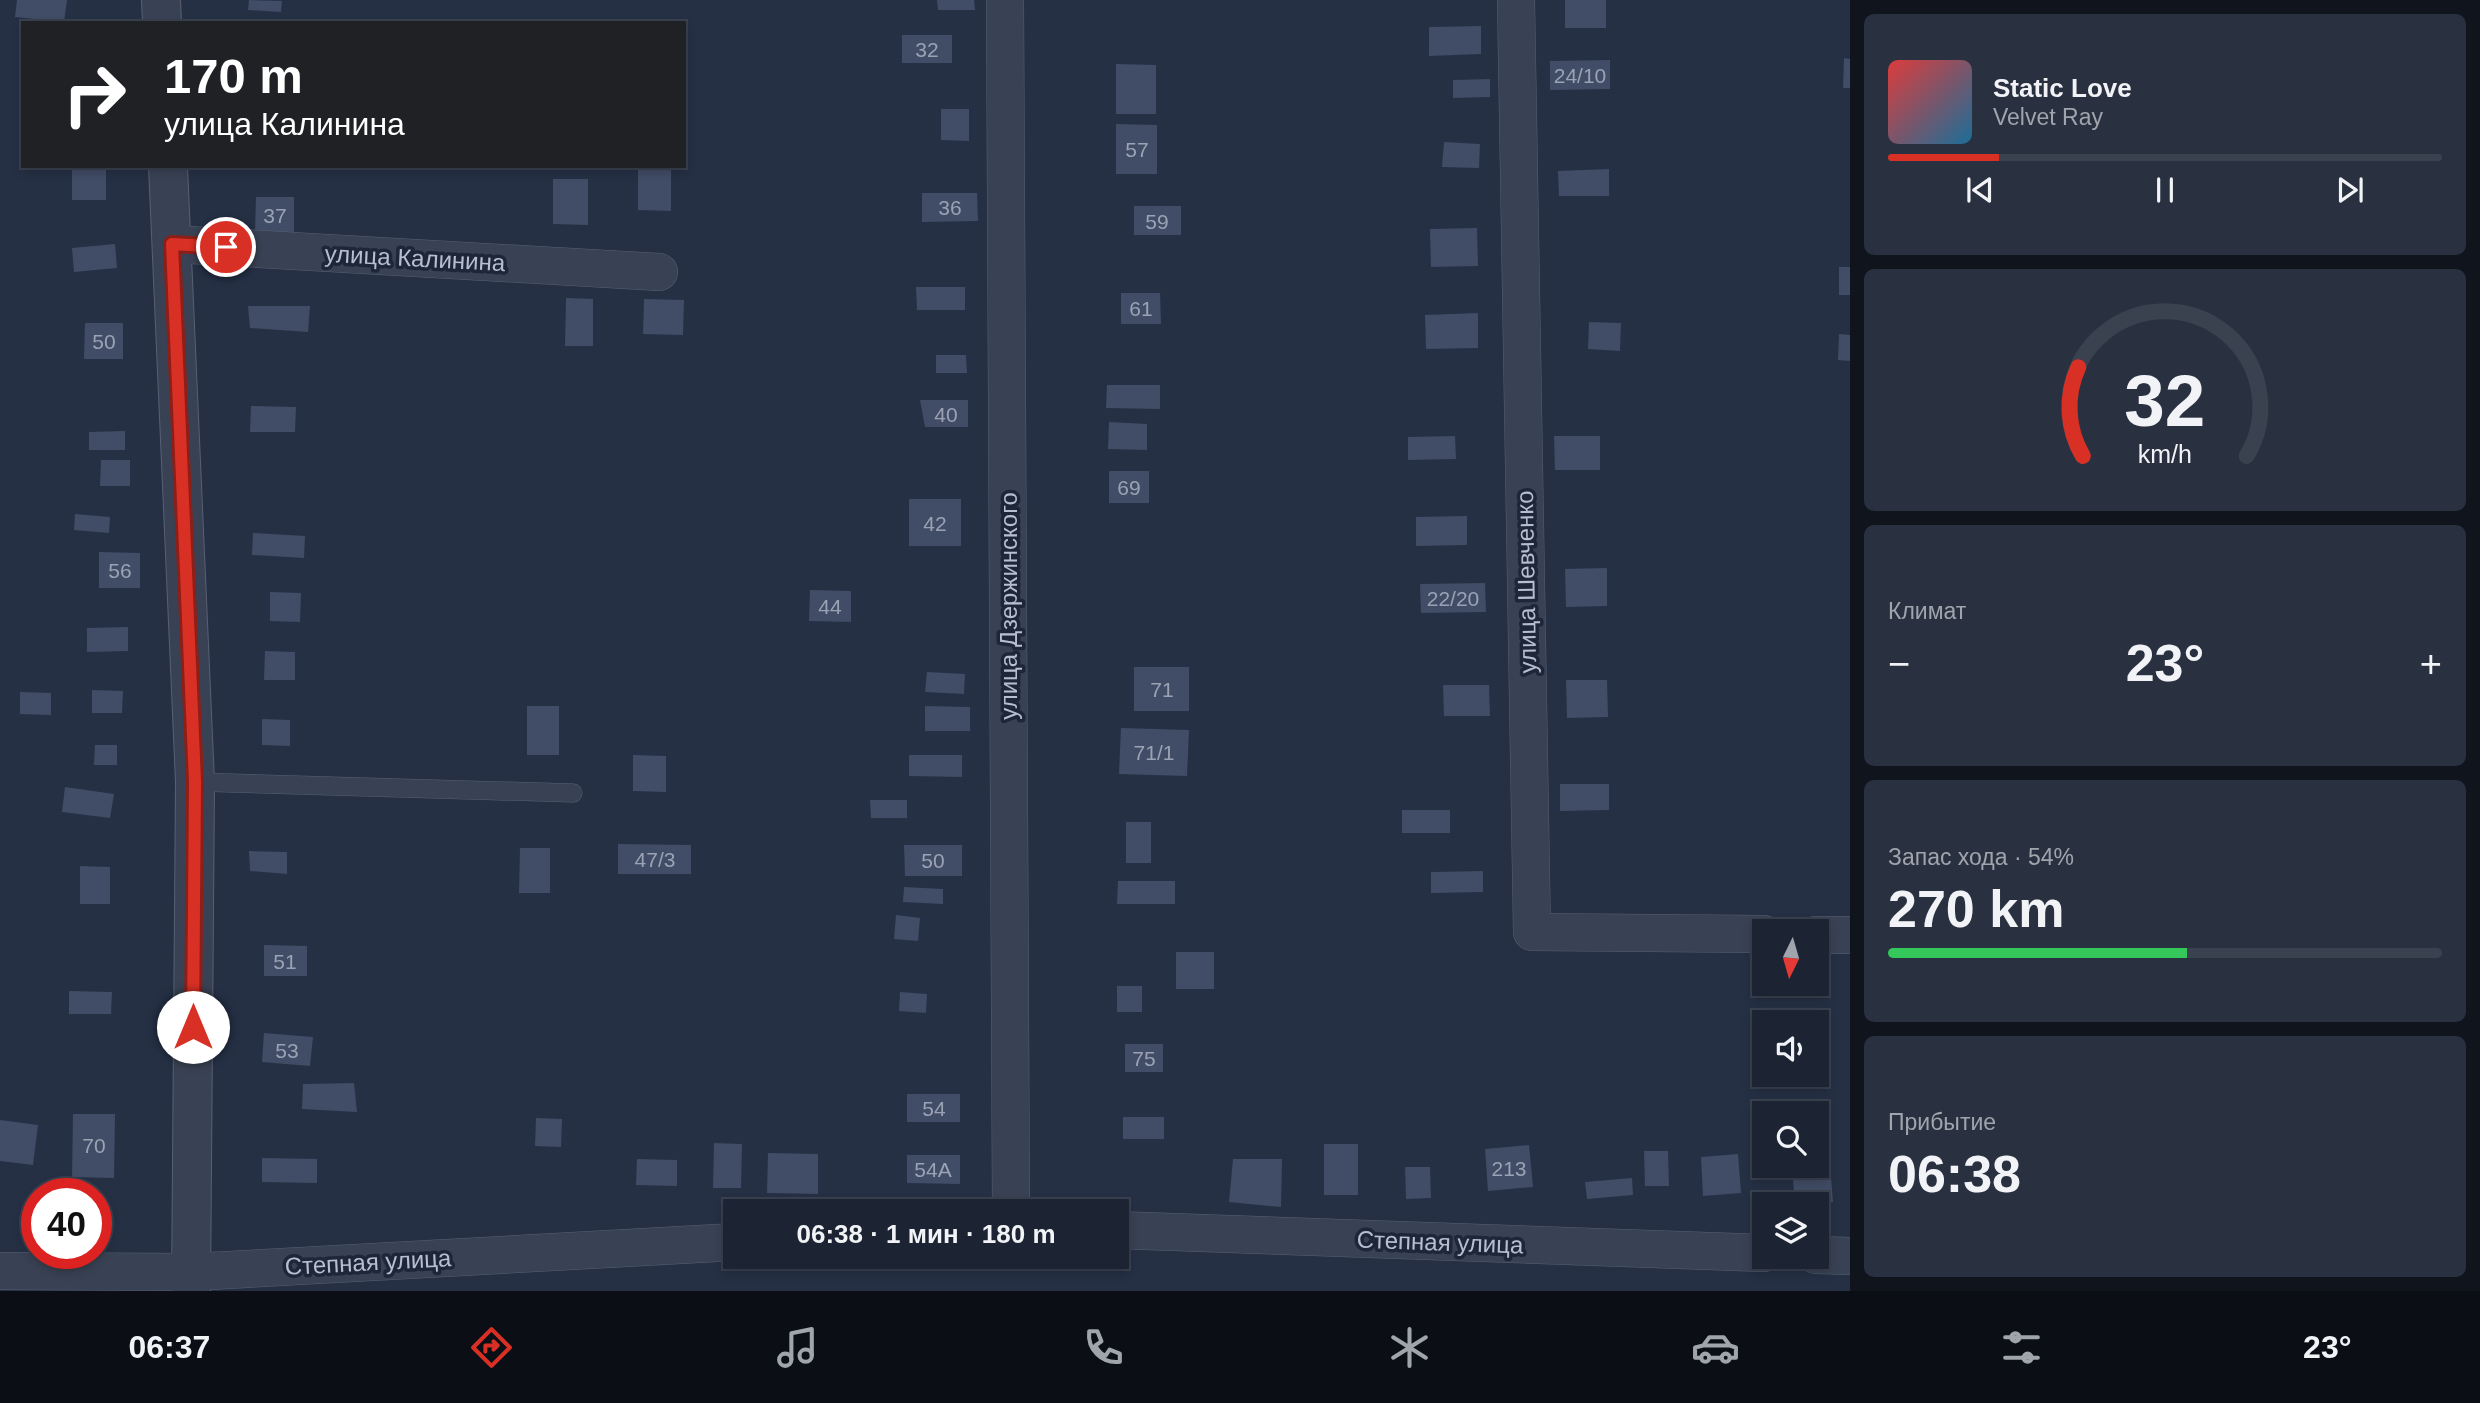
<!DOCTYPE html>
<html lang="ru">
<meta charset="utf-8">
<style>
:root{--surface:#1c2434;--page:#293040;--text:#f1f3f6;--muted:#a0a4ac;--line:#3a414f;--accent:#d93025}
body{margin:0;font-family:Helvetica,sans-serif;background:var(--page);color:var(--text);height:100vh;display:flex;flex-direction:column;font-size:26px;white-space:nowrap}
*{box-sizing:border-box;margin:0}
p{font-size:23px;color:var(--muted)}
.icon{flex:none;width:38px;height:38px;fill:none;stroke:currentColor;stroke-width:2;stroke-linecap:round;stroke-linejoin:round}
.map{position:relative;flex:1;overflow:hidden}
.side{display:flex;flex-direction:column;gap:14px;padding:14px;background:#0f141d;width:630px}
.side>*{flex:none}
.top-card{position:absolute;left:21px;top:21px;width:665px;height:147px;border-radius:0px;box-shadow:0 4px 10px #0003,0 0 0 2px var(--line);background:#202124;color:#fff;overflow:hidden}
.needle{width:46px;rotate:185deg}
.fabs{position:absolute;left:1752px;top:919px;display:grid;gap:14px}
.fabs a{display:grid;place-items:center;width:77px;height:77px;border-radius:0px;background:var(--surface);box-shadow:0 4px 10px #0003,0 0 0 2px var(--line);font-size:35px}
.speed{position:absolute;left:21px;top:1178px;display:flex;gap:14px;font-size:35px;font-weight:700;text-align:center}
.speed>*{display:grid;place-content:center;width:91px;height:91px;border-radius:50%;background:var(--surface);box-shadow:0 4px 10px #0003,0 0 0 2px var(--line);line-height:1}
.speed .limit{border:10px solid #d22;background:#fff;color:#111}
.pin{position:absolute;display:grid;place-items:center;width:60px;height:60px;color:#fff;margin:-30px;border:4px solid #fff;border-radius:50%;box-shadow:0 2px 7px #0007}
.me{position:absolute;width:77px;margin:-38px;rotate:0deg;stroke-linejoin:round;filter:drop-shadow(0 0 5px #0008)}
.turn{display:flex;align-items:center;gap:24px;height:147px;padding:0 28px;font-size:32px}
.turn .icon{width:91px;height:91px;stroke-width:2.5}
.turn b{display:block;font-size:49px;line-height:60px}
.big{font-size:52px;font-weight:700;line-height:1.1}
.side .card{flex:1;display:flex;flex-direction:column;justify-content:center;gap:10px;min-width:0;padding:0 24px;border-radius:10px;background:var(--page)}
.side .dial{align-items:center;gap:0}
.dial svg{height:182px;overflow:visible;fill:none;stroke:var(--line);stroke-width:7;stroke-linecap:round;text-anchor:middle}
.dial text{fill:var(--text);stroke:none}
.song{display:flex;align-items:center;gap:21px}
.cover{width:84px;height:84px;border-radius:10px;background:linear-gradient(135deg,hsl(0 70% 55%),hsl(200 70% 35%))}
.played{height:7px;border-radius:4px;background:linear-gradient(90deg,var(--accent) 20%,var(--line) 20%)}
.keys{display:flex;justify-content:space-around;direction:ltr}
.heat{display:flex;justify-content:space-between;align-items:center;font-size:38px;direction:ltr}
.charge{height:10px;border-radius:5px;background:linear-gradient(90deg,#34c759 54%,var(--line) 0)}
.trip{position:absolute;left:723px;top:1199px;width:406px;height:70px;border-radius:0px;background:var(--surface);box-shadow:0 4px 10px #0003,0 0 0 2px var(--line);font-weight:700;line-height:70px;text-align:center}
.tab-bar{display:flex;height:112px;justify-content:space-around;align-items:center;background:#0b0e15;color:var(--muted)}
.tab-bar .icon{width:49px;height:49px}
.tab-bar .on{color:var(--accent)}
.tab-bar b{font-size:32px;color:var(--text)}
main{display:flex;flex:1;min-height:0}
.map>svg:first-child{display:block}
.building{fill:#414c66}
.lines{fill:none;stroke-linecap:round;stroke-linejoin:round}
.service-casing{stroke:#586072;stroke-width:19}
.minor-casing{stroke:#586072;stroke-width:38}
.tertiary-casing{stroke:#586072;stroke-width:40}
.service{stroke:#394254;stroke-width:18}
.minor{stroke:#394254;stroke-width:37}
.tertiary{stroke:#394254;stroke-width:38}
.route-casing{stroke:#8d1f18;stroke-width:18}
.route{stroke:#d93025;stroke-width:12}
.labels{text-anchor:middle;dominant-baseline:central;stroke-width:7;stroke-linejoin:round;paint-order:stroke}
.number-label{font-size:21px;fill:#9aa2b4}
.street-label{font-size:24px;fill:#b7bece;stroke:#1e273a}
</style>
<main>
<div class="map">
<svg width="1850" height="1291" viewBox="0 0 1850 1291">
<rect width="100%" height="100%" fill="#253045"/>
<g class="building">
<polygon points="17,0 67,0 64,22 15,17"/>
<polygon points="249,0 282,1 281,12 248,10"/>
<polygon points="937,0 974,0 975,10 938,10"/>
<rect x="1565" y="0" width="41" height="28"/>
<polygon points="1481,26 1481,54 1429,56 1429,27"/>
<rect x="902" y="35" width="50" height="28"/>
<polygon points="1844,58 1850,59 1850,88 1843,88"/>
<polygon points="1610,60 1610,89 1550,90 1550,61"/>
<polygon points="1116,64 1156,65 1156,114 1116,114"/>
<polygon points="1490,79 1490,97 1453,98 1453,80"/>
<polygon points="941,109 969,109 969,141 941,140"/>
<polygon points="1116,124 1157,125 1157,174 1116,174"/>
<polygon points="1444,142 1480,144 1479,168 1442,167"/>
<rect x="72" y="166" width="34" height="34"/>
<polygon points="638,166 671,166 671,211 638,210"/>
<polygon points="1609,169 1609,196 1559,196 1558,171"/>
<polygon points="553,179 588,179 588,225 553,224"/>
<polygon points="922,193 977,193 978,221 922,222"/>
<polygon points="256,197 294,197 294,233 255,232"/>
<rect x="1134" y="206" width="47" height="29"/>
<polygon points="1477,228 1478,266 1431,267 1430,229"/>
<polygon points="115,244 117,268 74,272 72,248"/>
<rect x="1839" y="267" width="11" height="28"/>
<polygon points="916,287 965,287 965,310 917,310"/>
<polygon points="1121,293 1160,293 1161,324 1121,324"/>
<polygon points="566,298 593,299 593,346 565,346"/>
<polygon points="644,299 684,300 683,335 643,334"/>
<polygon points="248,306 310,306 308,332 250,328"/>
<polygon points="1478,313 1478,348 1426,349 1425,315"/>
<polygon points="1589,322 1621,323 1620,351 1588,349"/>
<polygon points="85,323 123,323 123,359 84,359"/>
<polygon points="1839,334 1850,335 1850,361 1838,360"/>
<polygon points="936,355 966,355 967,373 936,373"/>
<polygon points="1107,385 1160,385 1160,409 1106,408"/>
<polygon points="920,400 968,400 968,427 925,427"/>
<polygon points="251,406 296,407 295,432 250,432"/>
<polygon points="1109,422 1147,424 1147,450 1108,449"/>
<polygon points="125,431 125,450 89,450 89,432"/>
<polygon points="1455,436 1456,459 1408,460 1408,437"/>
<polygon points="1554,436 1600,436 1600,470 1555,470"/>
<polygon points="101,460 130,460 130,486 100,486"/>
<rect x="1109" y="471" width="40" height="32"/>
<rect x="909" y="499" width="52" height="47"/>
<polygon points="75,514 110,517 109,533 74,530"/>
<polygon points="1467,516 1467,545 1416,546 1416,517"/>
<polygon points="253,533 305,536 304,558 252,555"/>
<polygon points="99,552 140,553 140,588 99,588"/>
<polygon points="1607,568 1607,606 1566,607 1565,569"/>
<polygon points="1485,583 1486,612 1421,613 1420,584"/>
<polygon points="810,590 851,591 851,622 809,621"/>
<polygon points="270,592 301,593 300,622 270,621"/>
<polygon points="128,627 128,651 87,652 87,628"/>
<polygon points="265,651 295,652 295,680 264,680"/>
<rect x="1134" y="667" width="55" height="44"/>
<polygon points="927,672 965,674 964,694 925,692"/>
<polygon points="1566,680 1607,680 1608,717 1567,718"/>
<polygon points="1443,685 1489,685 1490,716 1444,716"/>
<polygon points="92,690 123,691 122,713 92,713"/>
<polygon points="20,692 51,693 51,715 20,714"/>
<rect x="527" y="706" width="32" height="49"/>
<polygon points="925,706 970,707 970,731 925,731"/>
<polygon points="262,719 290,720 290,746 262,745"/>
<polygon points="1121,728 1189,730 1187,776 1119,774"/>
<polygon points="95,745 117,745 117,765 94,765"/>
<polygon points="633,755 666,756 666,792 633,791"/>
<polygon points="909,755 962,755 962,777 909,776"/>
<polygon points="1560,784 1609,784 1609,810 1560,811"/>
<polygon points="65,787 114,794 110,818 62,812"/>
<polygon points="870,800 907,800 907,818 871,818"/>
<rect x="1402" y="810" width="48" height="23"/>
<rect x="1126" y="822" width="25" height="41"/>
<polygon points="618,844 691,845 691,874 618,874"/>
<polygon points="904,845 962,845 962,876 905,876"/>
<polygon points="520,848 550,848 550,893 519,893"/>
<polygon points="249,851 287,852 287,874 250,871"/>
<polygon points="80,866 110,867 110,904 80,904"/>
<polygon points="1483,871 1483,892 1431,893 1431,872"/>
<polygon points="1118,881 1175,881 1175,904 1117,904"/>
<polygon points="904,887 943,889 943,904 903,902"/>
<polygon points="896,915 920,918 918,941 894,939"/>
<polygon points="264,945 307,946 307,976 264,976"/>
<rect x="1176" y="952" width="38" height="37"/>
<rect x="1117" y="986" width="25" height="26"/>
<polygon points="69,991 112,992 111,1014 69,1014"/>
<polygon points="900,992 927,994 926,1013 899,1011"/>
<polygon points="264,1033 313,1037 310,1066 262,1062"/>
<rect x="1125" y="1044" width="38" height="28"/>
<polygon points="354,1083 357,1112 302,1109 303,1084"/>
<rect x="907" y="1094" width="53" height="28"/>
<polygon points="73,1114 115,1114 114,1178 72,1177"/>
<rect x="1123" y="1117" width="41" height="22"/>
<polygon points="536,1118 562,1119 561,1147 535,1146"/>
<polygon points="0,1120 38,1125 33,1165 0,1161"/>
<polygon points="714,1143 742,1144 741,1188 713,1188"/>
<rect x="1324" y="1144" width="34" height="51"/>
<polygon points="1529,1145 1533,1187 1488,1191 1485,1149"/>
<polygon points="1644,1151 1668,1151 1669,1186 1645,1186"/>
<polygon points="768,1153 818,1154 818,1194 767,1193"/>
<polygon points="1738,1154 1741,1193 1703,1196 1701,1157"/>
<polygon points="907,1155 960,1155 960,1184 907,1183"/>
<polygon points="262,1158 317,1159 317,1183 262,1182"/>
<polygon points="637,1159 677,1160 677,1186 636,1185"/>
<polygon points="1233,1159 1282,1159 1281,1207 1229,1202"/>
<polygon points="1816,1164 1830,1164 1833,1202 1795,1204 1792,1166"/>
<polygon points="1405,1167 1430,1167 1431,1198 1406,1199"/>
<polygon points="1632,1178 1633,1195 1587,1199 1585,1182"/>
</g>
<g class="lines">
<g class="service-casing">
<polyline id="service" points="195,782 573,793"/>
</g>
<g class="minor-casing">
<g id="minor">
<polyline points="1005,0 1011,1211"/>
<polyline points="1516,0 1532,932 1764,934"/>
<polyline points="172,244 659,272"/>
<polyline points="1816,935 1850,935"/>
<polyline points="1116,1230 1764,1253"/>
<polyline points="1816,1255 1850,1256"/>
<polyline points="0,1271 191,1272 735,1242"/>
</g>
</g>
<g class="tertiary-casing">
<g id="tertiary">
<polyline points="161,0 162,23"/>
<polyline points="168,166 195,782 191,1291"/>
</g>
</g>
<use href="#service" class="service"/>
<use href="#minor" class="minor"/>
<use href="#tertiary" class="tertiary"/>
</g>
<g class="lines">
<g class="route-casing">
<polyline id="route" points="193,1027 195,782 172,244 226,247"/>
</g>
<use href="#route" class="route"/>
</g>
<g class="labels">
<g class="number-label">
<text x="927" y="49">32</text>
<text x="1580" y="75">24/10</text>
<text x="1137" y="149">57</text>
<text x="950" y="207">36</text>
<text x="275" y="215">37</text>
<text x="1157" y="221">59</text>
<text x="1141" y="308">61</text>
<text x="104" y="341">50</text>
<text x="946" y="414">40</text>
<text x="1129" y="487">69</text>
<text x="935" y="523">42</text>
<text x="120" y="570">56</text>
<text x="1453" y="598">22/20</text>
<text x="830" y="606">44</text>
<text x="1162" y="689">71</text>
<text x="1154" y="752">71/1</text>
<text x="655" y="859">47/3</text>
<text x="933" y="860">50</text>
<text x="285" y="961">51</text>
<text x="287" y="1050">53</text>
<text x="1144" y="1058">75</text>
<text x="934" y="1108">54</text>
<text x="94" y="1145">70</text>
<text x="1509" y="1168">213</text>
<text x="933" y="1169">54А</text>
</g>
<g class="street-label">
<text transform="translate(415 258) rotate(3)">улица Калинина</text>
<text transform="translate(1526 582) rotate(-91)">улица Шевченко</text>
<text transform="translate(1008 606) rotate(-90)">улица Дзержинского</text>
<text transform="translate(1440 1242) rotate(2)">Степная улица</text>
<text transform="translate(368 1262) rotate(-3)">Степная улица</text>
</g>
</g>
</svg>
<div class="fabs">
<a><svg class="needle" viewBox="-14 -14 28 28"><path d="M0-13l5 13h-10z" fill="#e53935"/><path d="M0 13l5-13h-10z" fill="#a0a4ac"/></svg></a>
<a><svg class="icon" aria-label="sound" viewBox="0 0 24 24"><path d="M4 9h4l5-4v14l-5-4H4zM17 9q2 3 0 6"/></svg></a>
<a><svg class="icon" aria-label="search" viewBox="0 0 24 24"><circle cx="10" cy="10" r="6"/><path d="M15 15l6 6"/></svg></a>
<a><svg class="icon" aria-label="layers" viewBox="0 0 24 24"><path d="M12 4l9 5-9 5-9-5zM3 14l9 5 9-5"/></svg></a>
</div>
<div class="speed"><div class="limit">40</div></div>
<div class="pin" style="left:226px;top:247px;background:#d93025"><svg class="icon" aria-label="arrive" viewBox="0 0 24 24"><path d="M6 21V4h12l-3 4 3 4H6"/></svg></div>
<svg class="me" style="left:193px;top:1027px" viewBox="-20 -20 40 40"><circle r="19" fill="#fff"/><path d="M0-13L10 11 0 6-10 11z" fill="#d93025"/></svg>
<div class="trip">06:38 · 1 мин · 180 m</div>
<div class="top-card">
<div class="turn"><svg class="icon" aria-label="right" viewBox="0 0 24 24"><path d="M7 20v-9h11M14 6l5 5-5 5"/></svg><div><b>170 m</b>улица Калинина</div></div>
</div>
</div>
<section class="side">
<div class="card">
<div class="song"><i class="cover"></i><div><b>Static Love</b><p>Velvet Ray</p></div></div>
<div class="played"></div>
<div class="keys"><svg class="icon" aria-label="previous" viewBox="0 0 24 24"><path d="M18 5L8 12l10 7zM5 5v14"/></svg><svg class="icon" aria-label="pause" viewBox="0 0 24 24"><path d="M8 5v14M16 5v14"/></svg><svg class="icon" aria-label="next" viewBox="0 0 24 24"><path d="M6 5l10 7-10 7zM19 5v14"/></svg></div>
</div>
<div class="card dial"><svg viewBox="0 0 100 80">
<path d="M14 69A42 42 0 1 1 86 69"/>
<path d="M14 69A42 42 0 0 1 12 30" stroke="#d93025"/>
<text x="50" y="56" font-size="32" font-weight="700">32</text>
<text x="50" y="72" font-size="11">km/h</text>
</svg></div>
<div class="card"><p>Климат</p>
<div class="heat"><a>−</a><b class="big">23°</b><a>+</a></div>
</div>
<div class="card"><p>Запас хода · 54%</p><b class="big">270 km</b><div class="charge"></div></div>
<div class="card"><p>Прибытие</p><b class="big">06:38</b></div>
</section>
</main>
<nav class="tab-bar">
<b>06:37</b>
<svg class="icon on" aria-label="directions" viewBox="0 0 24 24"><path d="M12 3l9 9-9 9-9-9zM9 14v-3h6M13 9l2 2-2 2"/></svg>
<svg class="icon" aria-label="music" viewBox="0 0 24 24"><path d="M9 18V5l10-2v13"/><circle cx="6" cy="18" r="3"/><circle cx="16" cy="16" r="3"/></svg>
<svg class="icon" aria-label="phone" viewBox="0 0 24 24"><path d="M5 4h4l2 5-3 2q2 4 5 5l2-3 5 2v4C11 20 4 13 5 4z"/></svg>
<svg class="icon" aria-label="climate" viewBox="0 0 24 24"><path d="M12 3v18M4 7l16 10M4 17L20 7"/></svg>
<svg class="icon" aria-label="car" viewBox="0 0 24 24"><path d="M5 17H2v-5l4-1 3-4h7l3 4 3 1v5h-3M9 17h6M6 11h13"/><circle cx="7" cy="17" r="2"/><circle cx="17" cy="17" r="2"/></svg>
<svg class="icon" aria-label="filters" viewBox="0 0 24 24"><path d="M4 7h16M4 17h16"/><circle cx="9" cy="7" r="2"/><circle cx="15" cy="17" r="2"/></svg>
<b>23°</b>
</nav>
